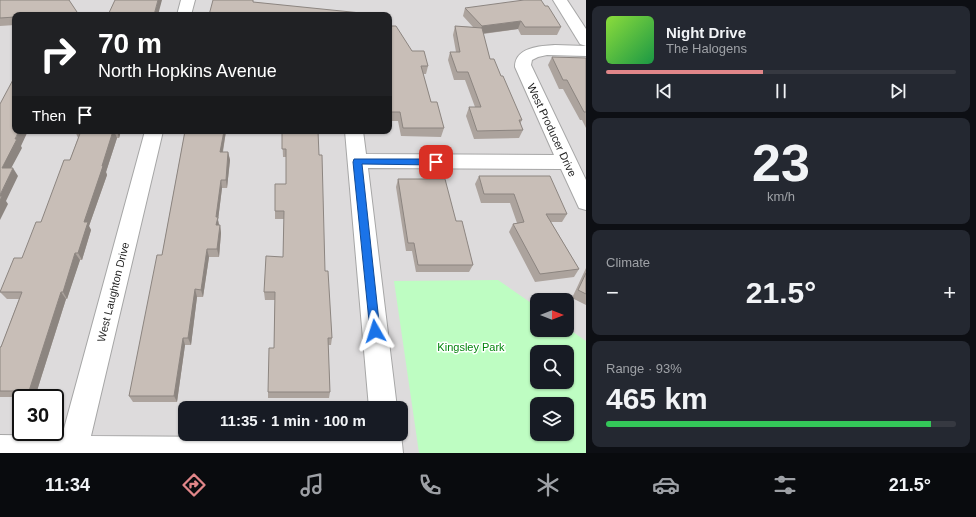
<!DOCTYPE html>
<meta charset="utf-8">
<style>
:root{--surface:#171b24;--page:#242831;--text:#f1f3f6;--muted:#9ea1a6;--line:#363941;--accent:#e18689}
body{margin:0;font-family:Helvetica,sans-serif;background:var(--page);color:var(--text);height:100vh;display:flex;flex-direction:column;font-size:15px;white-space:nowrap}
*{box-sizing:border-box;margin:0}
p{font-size:13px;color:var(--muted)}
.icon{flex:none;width:22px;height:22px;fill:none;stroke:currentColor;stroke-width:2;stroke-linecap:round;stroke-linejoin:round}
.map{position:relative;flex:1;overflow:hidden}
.details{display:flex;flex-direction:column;gap:6px;padding:6px;background:#0d0f14;width:390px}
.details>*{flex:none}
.guide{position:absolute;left:12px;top:12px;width:380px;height:122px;border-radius:8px;box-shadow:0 1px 3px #0004;background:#202124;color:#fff;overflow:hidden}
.needle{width:26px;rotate:90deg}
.fabs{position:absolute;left:530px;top:293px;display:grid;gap:8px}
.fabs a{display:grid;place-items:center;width:44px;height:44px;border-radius:8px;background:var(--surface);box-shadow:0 1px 3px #0004;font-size:20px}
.speed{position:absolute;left:12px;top:389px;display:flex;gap:8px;font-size:20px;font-weight:700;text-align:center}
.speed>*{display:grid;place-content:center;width:52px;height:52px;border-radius:50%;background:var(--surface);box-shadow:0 1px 3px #0004;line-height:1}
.speed .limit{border:2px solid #111;border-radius:6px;background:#fff;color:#111}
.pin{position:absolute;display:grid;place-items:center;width:34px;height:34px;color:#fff;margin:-17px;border-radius:8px;box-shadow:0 2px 6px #0006}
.me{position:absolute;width:44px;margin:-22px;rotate:354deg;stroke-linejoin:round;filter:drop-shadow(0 0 3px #0008)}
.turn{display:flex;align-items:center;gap:14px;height:84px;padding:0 20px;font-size:18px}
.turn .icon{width:52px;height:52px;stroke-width:2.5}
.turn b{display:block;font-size:28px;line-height:34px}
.then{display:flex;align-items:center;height:38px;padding:0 20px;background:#0003;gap:8px;font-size:15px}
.big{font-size:30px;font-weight:800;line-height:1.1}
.details .widget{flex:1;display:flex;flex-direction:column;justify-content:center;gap:6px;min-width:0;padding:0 14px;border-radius:8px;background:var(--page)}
.details .dial{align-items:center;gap:0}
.dial b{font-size:52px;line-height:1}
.song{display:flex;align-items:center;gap:12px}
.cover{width:48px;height:48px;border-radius:6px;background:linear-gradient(135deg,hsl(90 70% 55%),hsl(140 70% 35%))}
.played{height:4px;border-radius:2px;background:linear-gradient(90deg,var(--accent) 45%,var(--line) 45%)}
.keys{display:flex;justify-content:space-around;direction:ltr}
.heat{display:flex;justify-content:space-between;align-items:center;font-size:22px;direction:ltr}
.charge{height:6px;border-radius:3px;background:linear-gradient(90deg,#34c759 93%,var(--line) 0)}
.trip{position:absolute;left:178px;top:401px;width:230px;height:40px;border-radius:8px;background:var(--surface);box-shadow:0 1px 3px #0004;font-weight:800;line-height:40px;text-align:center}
.menu{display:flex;height:64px;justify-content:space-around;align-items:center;background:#090b0e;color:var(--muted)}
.menu .icon{width:28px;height:28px}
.menu .selected{color:var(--accent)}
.menu b{font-size:18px;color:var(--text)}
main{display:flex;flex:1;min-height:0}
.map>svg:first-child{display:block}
.residential{fill:#dddbdc;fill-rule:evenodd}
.park{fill:#befdc2;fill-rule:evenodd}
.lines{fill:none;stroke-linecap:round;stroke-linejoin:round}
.minor-casing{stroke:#a6a6a6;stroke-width:2}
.minor{fill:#fff;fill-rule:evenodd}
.wall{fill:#aca39d}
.shaded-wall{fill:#8c8580}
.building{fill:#c8beb7;stroke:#8c8580}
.route{fill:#1a73e8;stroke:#114b97}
.labels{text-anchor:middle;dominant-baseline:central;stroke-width:3;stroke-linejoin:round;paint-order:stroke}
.street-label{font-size:11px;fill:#1f1f1f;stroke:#fff}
.park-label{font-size:11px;fill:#04850d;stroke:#fff}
</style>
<main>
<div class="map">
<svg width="586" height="453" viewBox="0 0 586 453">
<rect width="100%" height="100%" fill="#f0ece4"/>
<path class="residential" d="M0 0H586V453H0ZM15 15H389V131H15ZM537 300H567V330H537ZM537 352H567V382H537ZM21 398H55V432H21ZM537 404H567V434H537ZM185 408H401V434H185Z"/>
<path class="park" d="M498 280 537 307V330H567V328L586 341V453H419L394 281ZM537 352H567V382H537ZM537 404H567V434H537Z"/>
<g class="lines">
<g class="minor-casing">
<g id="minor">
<polygon points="181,0 195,0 191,15 177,15"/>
<polygon points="553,0 567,0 586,29 586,46 580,44"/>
<path d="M555 45 586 46V56L547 55 538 57 532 60 531 65 586 180V210L579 208 561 169 368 168 397 408H369L345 131H363L366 154 554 155 515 67C515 47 540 46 555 45Z"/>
<polygon points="145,131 163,131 91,436 372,438 371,434 401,434 403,453 0,453 0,435 62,436"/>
</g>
</g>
<use href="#minor" class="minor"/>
</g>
<g class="wall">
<polygon points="0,0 15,15 15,25 0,26"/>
<polygon points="545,6 561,27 557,35 521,35 518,29 483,34 490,59 501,76 522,120 520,124 523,130 519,138 474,139 466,116 469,107 475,107 465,80 454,80 448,60 450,52 456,52 453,35 455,26 473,27 463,16 465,8"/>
<polygon points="389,26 412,51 428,66 426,74 423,74 431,102 444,128 441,137 401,136 398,121 389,121"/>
<polygon points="552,57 586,58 586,128 582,120 580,120 563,89 559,89 548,65"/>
<polygon points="75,131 121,131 119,138 117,138 106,172 107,175 89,226 91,230 82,260 80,260 67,299 66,299 35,397 0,397 0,347 1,347 19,299 7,299 0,292 22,258 41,222 70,160 78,138"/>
<polygon points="185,131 226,131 223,152 228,152 230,160 227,188 222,188 218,220 219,225 220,225 221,233 219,257 209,257 203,297 197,297 191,345 185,345 177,402 133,402 129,396 162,255"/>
<polygon points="282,131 325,271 332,338 331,345 328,345 330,392 329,398 268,398 268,392 274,348 275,300 265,300 264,292 283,257 284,219 275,219 275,211 286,184 286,157 283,157"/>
<polygon points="479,176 567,214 562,222 551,222 579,269 574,277 535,282 509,232 513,224 517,223 510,203 481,203 475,184"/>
<polygon points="398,179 456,221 473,265 469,272 416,272 412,251 406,251 396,187"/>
<polygon points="586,268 586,305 572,298"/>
</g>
<g class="shaded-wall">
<polygon points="158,0 162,0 158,15 154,15"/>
<polygon points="521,21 518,29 479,34 482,26"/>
<polygon points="19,131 28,131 21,146 22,148 7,176 2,168"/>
<polygon points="113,131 114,131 117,138 106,172 107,175 89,226 91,230 82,260 78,253 84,222"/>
<polygon points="117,131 121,131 119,138"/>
<polygon points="224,131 226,131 221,161 220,152"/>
<polygon points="228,152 230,160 227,188 226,180"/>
<polygon points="13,168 18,176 6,201 8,204 0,220 0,195"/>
<polygon points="221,180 222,188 218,220 219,225 218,233 216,225 216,217"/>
<polygon points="220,225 221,233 219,257 217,249"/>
<polygon points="207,249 209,257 203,297 201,290"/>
<polygon points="75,253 80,260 67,299 63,292"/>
<polygon points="195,289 197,297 191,345 188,338"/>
<polygon points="61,292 66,299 35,397 29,391"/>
<polygon points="183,338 185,345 177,402 174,396"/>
</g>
<g class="building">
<polygon points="0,0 69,0 79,15 15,15 15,17 0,18"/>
<polygon points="115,0 158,0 154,15 108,15"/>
<polygon points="213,0 253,0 253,2 361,13 361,15 209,15"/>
<polygon points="524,0 541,0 545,6 548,6 561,27 525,27 521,21 482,26 465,8"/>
<polygon points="389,26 396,26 412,51 424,51 428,66 421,66 423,73 431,102 437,102 444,128 403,128 400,112 389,112"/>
<polygon points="455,26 482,28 490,59 494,59 501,76 503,76 522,120 519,120 523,130 477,131 469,107 481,107 468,72 457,72 450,52 460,52"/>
<polygon points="552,57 586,58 586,112 584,112 567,80 563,80"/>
<polygon points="15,76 15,131 19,131 15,139 17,139 2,168 13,168 0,195 0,104"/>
<polygon points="81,131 113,131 102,166 103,166 84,222 88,222 78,253 75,253 63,292 61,292 29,391 0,391 0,347 1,347 22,292 0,292 14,258 22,258 36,222 41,222 64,160 70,160"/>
<polygon points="185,131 224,131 220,152 228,152 226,180 221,180 216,217 218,217 216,225 220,225 217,249 207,249 201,290 195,289 188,338 183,338 174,396 129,396 157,255 162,255"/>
<polygon points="282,131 318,131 319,155 322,155 325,271 328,271 332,338 328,338 330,392 268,392 269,348 274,348 275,292 264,292 266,256 283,257 284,211 275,211 275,184 286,184 286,149 282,149"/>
<polygon points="479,176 550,176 567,214 546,214 579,269 540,274 513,224 524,222 514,194 484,194"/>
<polygon points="398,179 445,179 456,221 462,221 473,265 418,265 414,243 408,243"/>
<polygon points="0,196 2,196 0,201"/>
<polygon points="586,273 586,294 578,290"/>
</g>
<polygon class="route" points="354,159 436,159 440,162 436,165 362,164 380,331 379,334 375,336 371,334 370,331 353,162"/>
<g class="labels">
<g class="street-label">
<text transform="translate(552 130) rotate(65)">West Producer Drive</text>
<text transform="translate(113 292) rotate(-76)">West Laughton Drive</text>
</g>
<g class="park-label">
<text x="471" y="347">Kingsley Park</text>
</g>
</g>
</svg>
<div class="fabs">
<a><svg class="needle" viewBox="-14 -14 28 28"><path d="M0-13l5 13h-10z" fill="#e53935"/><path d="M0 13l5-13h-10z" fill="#9ea1a6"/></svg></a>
<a><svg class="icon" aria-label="search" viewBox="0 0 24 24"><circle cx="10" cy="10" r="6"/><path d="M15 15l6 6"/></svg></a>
<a><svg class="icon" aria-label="layers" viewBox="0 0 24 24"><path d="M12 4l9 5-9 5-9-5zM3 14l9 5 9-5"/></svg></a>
</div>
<div class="speed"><div class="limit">30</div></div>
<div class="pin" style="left:436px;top:162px;background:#d93025"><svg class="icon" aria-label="arrive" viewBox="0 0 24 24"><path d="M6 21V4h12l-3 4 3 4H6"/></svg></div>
<svg class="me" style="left:375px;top:331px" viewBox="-20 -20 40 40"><path d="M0-17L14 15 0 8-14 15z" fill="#1a73e8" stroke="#fff" stroke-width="4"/></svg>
<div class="trip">11:35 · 1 min · 100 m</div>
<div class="guide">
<div class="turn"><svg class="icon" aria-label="right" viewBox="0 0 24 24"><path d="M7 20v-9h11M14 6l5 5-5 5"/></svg><div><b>70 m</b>North Hopkins Avenue</div></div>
<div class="then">Then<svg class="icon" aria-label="arrive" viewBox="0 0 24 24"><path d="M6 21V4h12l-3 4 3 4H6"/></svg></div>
</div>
</div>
<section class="details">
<div class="widget">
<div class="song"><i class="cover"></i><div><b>Night Drive</b><p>The Halogens</p></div></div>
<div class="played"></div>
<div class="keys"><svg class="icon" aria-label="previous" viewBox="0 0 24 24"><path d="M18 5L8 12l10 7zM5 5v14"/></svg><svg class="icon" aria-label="pause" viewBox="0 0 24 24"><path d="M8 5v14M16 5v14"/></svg><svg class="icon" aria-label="next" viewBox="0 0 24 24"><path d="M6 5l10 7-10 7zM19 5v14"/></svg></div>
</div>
<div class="widget dial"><b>23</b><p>km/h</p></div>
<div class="widget"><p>Climate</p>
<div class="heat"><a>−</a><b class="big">21.5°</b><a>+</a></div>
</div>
<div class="widget"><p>Range · 93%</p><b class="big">465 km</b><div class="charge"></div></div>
</section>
</main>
<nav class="menu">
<b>11:34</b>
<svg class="icon selected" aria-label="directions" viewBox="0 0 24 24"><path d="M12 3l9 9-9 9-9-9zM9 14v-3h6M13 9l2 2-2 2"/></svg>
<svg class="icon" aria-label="music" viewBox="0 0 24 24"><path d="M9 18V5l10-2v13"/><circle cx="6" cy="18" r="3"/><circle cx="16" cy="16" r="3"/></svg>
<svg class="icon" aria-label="phone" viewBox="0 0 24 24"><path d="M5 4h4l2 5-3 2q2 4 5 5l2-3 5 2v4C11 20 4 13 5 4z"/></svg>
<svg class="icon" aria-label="climate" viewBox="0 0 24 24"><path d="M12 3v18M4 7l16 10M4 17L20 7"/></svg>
<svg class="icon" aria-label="car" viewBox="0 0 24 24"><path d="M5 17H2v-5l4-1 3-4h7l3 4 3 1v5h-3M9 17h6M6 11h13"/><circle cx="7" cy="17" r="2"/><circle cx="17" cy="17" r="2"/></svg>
<svg class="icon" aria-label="filters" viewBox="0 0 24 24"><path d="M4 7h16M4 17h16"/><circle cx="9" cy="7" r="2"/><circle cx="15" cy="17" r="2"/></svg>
<b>21.5°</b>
</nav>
